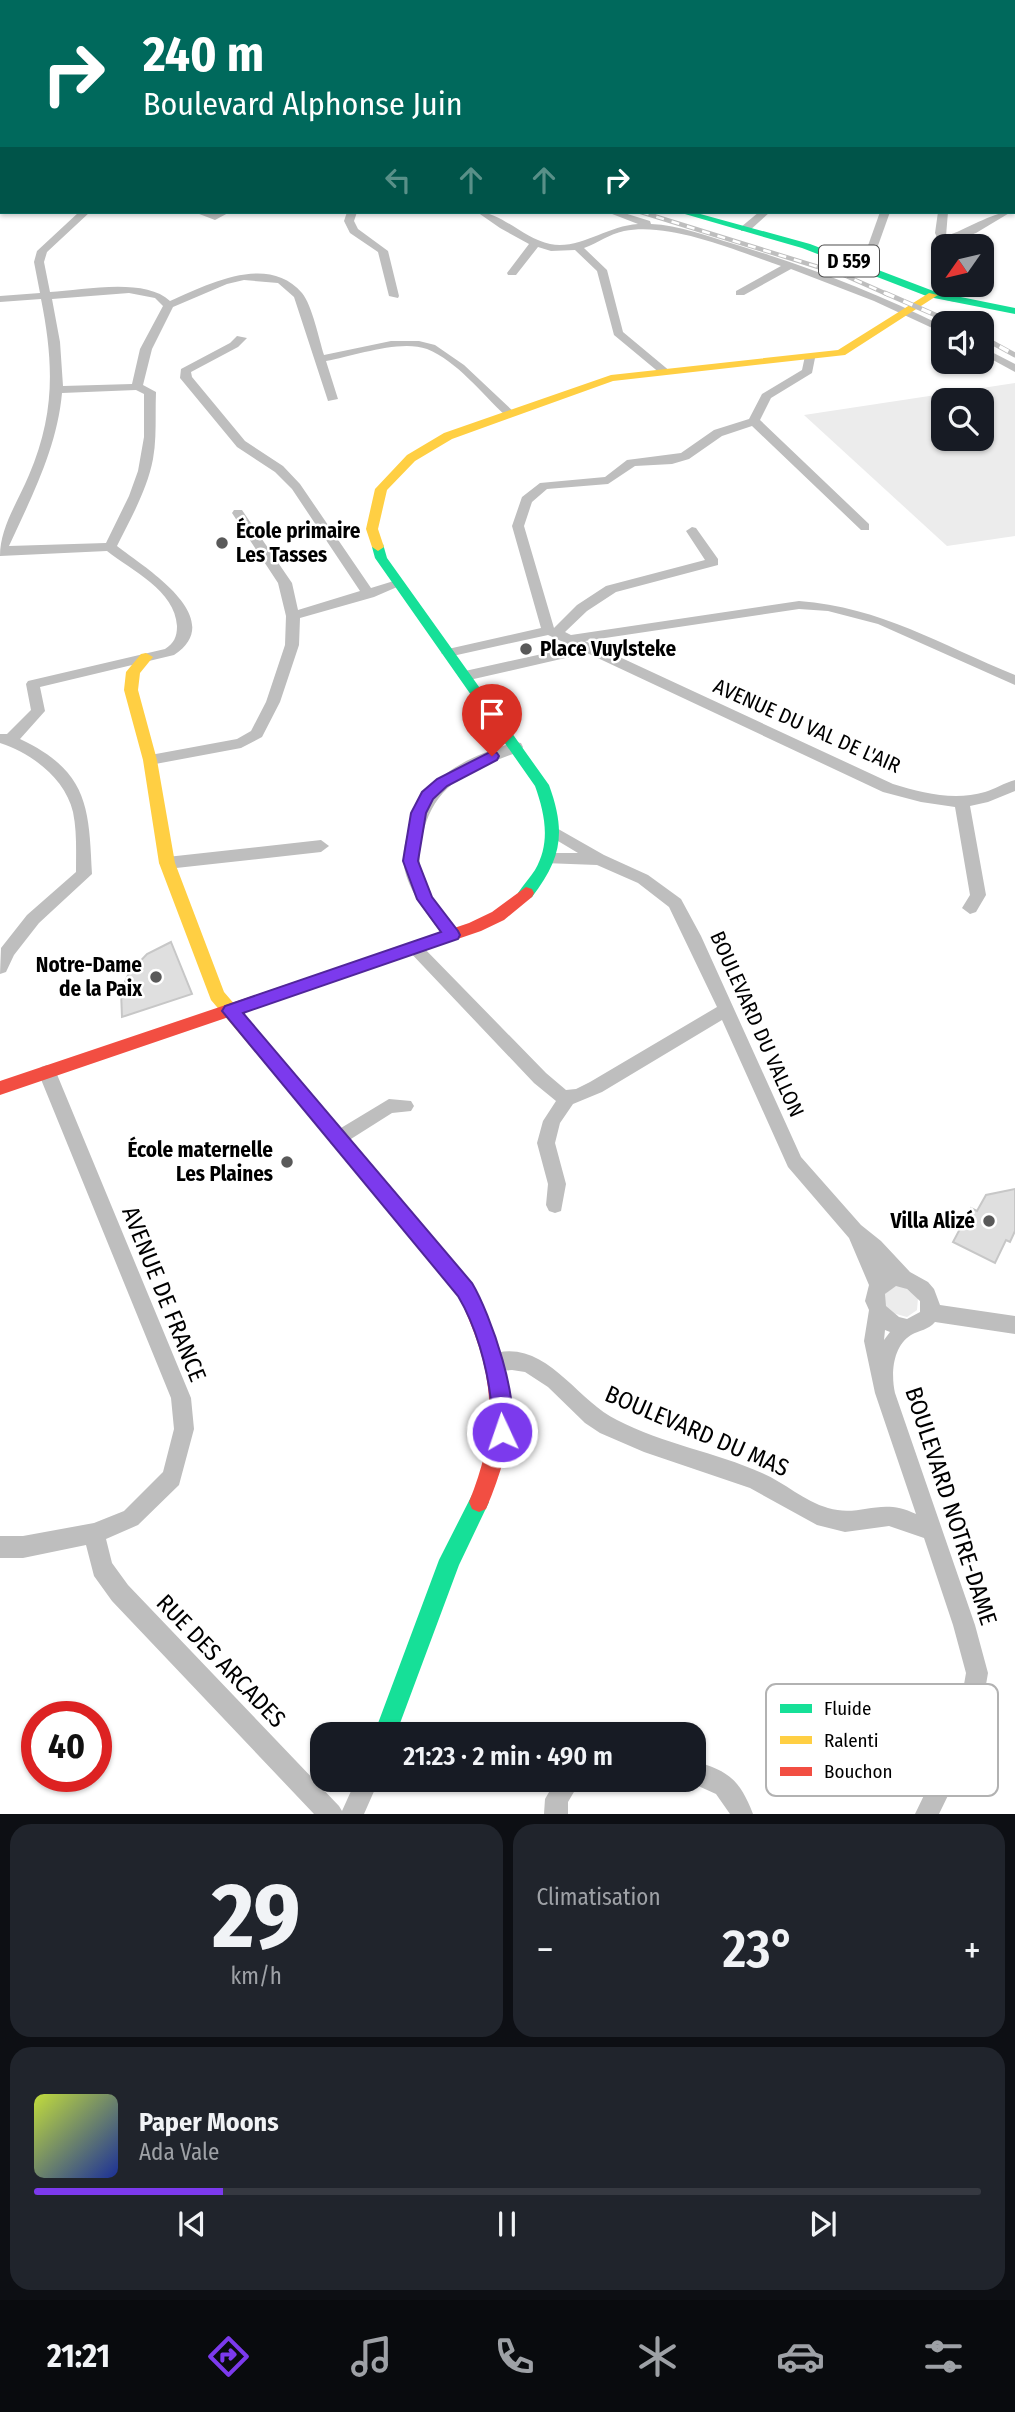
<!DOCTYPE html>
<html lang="fr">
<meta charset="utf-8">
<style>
:root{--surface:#171b24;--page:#20242c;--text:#f1f3f6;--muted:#9ea1a6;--line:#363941;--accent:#7c3aed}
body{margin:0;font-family:"Fira Sans Condensed",sans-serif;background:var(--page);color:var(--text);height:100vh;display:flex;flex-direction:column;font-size:26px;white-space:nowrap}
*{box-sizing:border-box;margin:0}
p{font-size:23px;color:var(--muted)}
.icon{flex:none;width:38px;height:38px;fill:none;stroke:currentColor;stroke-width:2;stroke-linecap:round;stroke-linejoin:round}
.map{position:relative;height:1814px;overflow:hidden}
.sheet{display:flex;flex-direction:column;gap:10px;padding:10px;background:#0d0f14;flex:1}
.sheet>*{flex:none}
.banner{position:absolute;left:0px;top:0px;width:1015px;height:214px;box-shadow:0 2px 5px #0004;background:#00695c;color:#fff;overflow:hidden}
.needle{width:46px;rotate:236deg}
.tools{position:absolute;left:931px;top:234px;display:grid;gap:14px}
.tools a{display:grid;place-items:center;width:63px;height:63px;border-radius:14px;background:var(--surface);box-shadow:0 2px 5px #0004;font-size:35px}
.speed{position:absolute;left:21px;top:1701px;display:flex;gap:14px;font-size:35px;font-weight:700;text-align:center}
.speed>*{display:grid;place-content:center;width:91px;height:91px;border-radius:50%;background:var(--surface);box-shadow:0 2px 5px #0004;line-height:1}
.speed .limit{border:10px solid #d22;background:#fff;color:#111}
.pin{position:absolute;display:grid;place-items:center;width:60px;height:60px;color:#fff;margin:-72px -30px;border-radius:50% 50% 50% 0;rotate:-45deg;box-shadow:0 0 7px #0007}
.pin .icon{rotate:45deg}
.me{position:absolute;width:77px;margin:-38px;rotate:357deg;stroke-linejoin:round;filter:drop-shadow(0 0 5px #0008)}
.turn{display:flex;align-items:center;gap:24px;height:147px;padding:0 28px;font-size:32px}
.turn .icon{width:91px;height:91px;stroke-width:2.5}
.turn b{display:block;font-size:49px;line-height:60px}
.lanes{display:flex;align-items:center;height:66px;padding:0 28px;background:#0003;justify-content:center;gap:35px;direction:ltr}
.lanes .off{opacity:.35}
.big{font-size:52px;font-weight:600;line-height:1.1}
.sheet .card{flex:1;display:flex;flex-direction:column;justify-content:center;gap:10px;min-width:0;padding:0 24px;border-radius:21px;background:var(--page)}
.sheet .dial{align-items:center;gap:0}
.dial b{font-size:91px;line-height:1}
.song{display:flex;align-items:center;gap:21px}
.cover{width:84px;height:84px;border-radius:10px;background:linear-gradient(135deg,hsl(70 70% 55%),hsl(230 70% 35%))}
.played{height:7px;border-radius:4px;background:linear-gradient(90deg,var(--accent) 20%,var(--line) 20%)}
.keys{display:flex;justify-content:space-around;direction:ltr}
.heat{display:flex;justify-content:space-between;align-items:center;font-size:38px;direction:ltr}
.sheet .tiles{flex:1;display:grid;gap:10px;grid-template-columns:1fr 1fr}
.card:last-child{grid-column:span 2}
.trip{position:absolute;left:310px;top:1722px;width:396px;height:70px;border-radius:21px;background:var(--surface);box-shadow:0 2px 5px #0004;font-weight:600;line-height:70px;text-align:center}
.dock{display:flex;height:112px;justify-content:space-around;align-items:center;background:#090b0e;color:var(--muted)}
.dock .icon{width:49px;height:49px}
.dock .on{color:var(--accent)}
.dock b{font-size:32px;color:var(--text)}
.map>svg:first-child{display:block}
.green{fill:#ececec;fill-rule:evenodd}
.water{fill:#bfbfbf}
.building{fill:#dfdfdf;stroke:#c7c7c7;stroke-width:2}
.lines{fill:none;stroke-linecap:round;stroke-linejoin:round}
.street{fill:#bebebe;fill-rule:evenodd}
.fast{fill:#16e098;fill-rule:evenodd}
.slow{fill:#ffcf43;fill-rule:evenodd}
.jam{fill:#f24e42;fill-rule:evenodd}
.rail-far1-casing{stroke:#bebebe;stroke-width:4.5}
.rail-casing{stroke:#bebebe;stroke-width:5}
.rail-far1{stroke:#fff;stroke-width:2.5;stroke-dasharray:8;stroke-linecap:butt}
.rail{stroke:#fff;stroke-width:3.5;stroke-dasharray:10;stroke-linecap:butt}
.route{fill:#7c3aed;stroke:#51269a;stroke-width:2}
.poi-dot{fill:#595959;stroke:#fff;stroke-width:2.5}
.labels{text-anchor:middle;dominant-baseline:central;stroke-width:5;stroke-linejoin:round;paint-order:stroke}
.shield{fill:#fff;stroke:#4c4c4c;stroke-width:2}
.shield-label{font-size:19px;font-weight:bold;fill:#000}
.poi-label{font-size:21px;font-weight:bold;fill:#000;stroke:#fff;text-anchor:end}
.street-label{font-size:21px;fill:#000;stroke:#fff}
.near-street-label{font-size:24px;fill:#000;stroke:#fff}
.key{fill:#fff;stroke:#b2b2b2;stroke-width:2}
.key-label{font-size:19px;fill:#000}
</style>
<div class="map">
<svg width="1015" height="1814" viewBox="0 0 1015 1814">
<rect width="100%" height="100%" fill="#fff"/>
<g class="green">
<path d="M1015 383V536L947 546 804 415ZM943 401H982V439H943Z"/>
<polygon points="899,1283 918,1298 917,1310 907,1317 889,1312 881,1297"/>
</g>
<polygon class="water" points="314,0 1015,0 1015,120 1013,2 285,2"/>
<g class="building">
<polygon points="171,942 192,994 122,1017 121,991 129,973 147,954"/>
<polygon points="1015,1189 1015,1231 1010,1242 1006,1240 995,1263 953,1242 971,1208 977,1211 986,1195"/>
</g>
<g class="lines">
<g class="street">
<rect x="0" y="60" width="2" height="6"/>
<polygon points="2,111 2,118 0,119 0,112"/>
<polygon points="0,146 2,147 2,153 0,152"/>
<polygon points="1015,152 1015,158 1013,159 1013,153"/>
<path d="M79 212H90L47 252 44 262 50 292C83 290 145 277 170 301 209 284 268 253 302 293 312 305 319 339 324 355L391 341H419L435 345 464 365 515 413 509 416 505 415C482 394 457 361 427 349 400 339 354 356 326 361L338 399 328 401 294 297 278 283 244 280 227 284 173 307 152 349 143 385 156 392C155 414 157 437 153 459 147 490 131 518 117 546 142 566 230 618 174 655L40 687 45 711 20 739C88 771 89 807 92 874L39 923 14 955 6 972 0 974 1 948 27 915 76 872C76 852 77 831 73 812 65 778 31 753 0 743V734H7L31 710 26 684 28 681 165 649C174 643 177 637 177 626 175 590 132 571 107 551L0 556C0 527 18 502 29 475 55 414 54 364 41 299L0 302V296L40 293 34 262 37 251ZM129 293 155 298 163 306 140 349 132 384 63 386 60 342 52 299ZM136 390 144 394V437L138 471 129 496 106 543 9 546C32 496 57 448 62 393Z"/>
<polygon points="194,212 230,212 215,220"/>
<polygon points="347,212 357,212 354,221 358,229 388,251 399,296 398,298 389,296 378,252 350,233 344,221"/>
<path d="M477 212C500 211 524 239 550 244 580 250 606 226 638 224L607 212H621L650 221 651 224C679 225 707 236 734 244 806 266 875 292 943 326V333L874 301 791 269 744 295H736V291L781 266C736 251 671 222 624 231 609 234 598 243 584 248L607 270 623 332 671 372 661 374 614 335 597 271 575 250 551 251 538 247 516 275H508L507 273 529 244 500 228Z"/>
<polygon points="759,212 770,212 749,231 741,231 741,227"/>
<polygon points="880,212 890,212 870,268 861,270 860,268"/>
<path d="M938 212H948L946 236C966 230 994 211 1011 212L976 233 949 243 950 247H943V250L935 233Z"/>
<polygon points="946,285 956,285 955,302 946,300"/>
<polygon points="237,336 247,338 238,347 191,372 192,377 245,441 283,466 300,484 371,588 397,580 404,584 374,597 300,618 299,645 280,702 262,737 241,748 150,765 143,760 145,756 237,739 251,731 266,702 285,645 286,616 278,583 232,513 234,510 242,510 292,583 298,610 360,591 292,489 275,472 237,447 180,378 181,369 230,343"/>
<polygon points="982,347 1015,364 1015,372 982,354"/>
<path d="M805 356 815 358 812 373 771 398 760 420 869 524V530H861L752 426 722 436 689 459 672 464 635 466 608 484 547 489 532 502 524 526 554 628 577 605 606 586 705 560 686 531 692 527 696 528 718 559V565L616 592 587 611 565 632 571 635 799 601C881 607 941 645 1015 675V685L878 624 828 611 799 609 585 641 893 784C922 793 954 801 985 792 995 789 1004 783 1015 780V791L988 802 970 806 986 895 976 912 970 914 962 908 970 895 955 807 921 802 883 792 587 653 465 681 458 676 465 671 574 647 548 635 448 657 441 653 448 649 541 628 512 526 522 497 540 483 605 477 627 460 681 453 714 430 749 419 762 394 802 370Z"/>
<path d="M516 742 521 743 523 747 521 751C472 769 433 782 422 838 419 854 418 866 424 881 432 901 449 916 460 935L458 939H446C431 919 411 896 405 871 401 856 405 842 409 828 423 777 468 756 516 742Z"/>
<path d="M553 826 604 855 648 875 681 899 701 936 801 1157 861 1225 881 1241 910 1272 928 1282 934 1289 940 1305 1015 1316V1334L935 1322C928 1330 920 1330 911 1335 892 1347 891 1375 895 1393L975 1625 988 1673 980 1719 958 1775 939 1814H915L941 1760 958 1719 966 1673 953 1625 924 1538 889 1526 845 1532 817 1525 750 1488 644 1452 600 1433 585 1423 548 1387 525 1372 512 1370 493 1371 486 1368 483 1362 486 1356C543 1333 574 1399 617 1420 663 1444 715 1452 762 1473 785 1483 804 1501 828 1508 861 1518 880 1496 916 1514L875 1393 864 1341 869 1310 865 1301 869 1285 849 1238 788 1167 722 1020 602 1092 573 1104 560 1123 555 1143 566 1184 561 1211 555 1213 549 1211 546 1205 548 1184 537 1143 543 1121 556 1101 534 1083 406 948 408 944H420L546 1073 566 1090 576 1089 590 1082 717 1007 669 907 638 883 597 865 544 863 541 859 549 853H578L548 835 545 831ZM896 1286 907 1289 920 1301V1312L907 1319 899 1317 886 1306 885 1294ZM885 1330 890 1332 884 1340Z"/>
<polygon points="321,840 329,846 321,852 167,869 159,863 167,857"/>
<polygon points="47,1065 53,1067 56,1072 191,1398 194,1429 179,1485 138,1525 106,1539 112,1563 128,1585 339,1806 342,1811 356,1780 379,1780 364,1814 314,1814 112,1601 94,1576 86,1545 23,1558 0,1558 0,1536 23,1536 94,1523 124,1511 163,1472 174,1429 171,1398 38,1072 41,1067"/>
<polygon points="389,1099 411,1101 414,1106 411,1111 392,1113 343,1144 337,1146 331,1144 328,1139 331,1134"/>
<path d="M693 1761C728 1770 740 1780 753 1814H730L716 1794 685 1780H693Z"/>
<polygon points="556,1780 581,1780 568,1802 568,1814 544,1814 545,1799"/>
</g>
<g class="fast">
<polygon points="0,0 10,0 12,2 2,3"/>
<rect x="0" y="162" width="2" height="6"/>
<polygon points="678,212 693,212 810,244 936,292 1015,308 1015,314 929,297 802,248"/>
<path d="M378 543 383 544 387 558 549 785C566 832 562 858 532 897L526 899 518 893C523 885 530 878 535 870 551 843 545 814 535 786L375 558 372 547Z"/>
<polygon points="479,1492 486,1495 489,1502 459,1565 396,1734 374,1734 439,1560 472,1495"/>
</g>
<g class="slow">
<polygon points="929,293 938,295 845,355 613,381 452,439 415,461 387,490 378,529 384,547 378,551 372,547 366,529 375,489 407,455 444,433 611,375 838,350"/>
<polygon points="146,653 153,657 140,673 138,690 157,760 175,863 224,992 285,1063 288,1068 285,1073 279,1075 273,1073 211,1000 159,863 143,760 124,690 126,672 141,654"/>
</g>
<g class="jam">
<polygon points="223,0 232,0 233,2 224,2"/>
<polygon points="526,887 532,889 534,893 532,897 504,920 481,931 0,1095 0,1081 469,923 492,912"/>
<path d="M279 1061 285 1063 472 1283C514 1370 525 1418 486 1509L479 1512 472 1509 469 1502C501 1423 494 1371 458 1295L273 1073 270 1068 273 1063Z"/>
</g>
<g class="rail-far1-casing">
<g id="rail-far1">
<polyline points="65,0 69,2"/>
<polyline points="641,212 844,275 889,295"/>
</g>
</g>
<g class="rail-casing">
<g id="rail">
<polyline points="885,293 956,324"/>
<polyline points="982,337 1015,355"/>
</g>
</g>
<use href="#rail-far1" class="rail-far1"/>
<use href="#rail" class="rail"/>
</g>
<path class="route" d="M492 751 497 753 499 756 497 760 447 786 433 799 426 813 418 861 432 897 458 931 460 935 458 939 243 1013 472 1283C490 1313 523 1406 509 1439L502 1442 495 1439C490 1427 492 1414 491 1401 487 1366 476 1326 458 1296L222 1011 225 1006 441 932 417 899 403 861 411 813 422 792 437 779Z"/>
<g class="poi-dot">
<circle cx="222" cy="543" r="7"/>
<circle cx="526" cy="649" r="7"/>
<circle cx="156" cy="977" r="7"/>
<circle cx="287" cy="1162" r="7"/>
<circle cx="989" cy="1221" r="7"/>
</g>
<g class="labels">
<rect class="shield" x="819" y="245.5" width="60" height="31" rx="5"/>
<g class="shield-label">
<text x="849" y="261">D 559</text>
</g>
<g class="poi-label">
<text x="236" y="531" text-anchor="start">École primaire<tspan x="236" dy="24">Les Tasses</tspan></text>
<text x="540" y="649" text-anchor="start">Place Vuylsteke</text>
<text x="142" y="965">Notre-Dame<tspan x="142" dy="24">de la Paix</tspan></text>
<text x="273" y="1150">École maternelle<tspan x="273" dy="24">Les Plaines</tspan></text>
<text x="975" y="1221">Villa Alizé</text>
</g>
<g class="street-label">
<text transform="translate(807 726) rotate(24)">AVENUE DU VAL DE L'AIR</text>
<text transform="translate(757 1024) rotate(66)">BOULEVARD DU VALLON</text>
</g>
<g class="near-street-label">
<text transform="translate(164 1294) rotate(68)">AVENUE DE FRANCE</text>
<text transform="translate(697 1431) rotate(23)">BOULEVARD DU MAS</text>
<text transform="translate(951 1506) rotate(72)">BOULEVARD NOTRE-DAME</text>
<text transform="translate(221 1661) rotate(46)">RUE DES ARCADES</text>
</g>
</g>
<rect x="766" y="1684" width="232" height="112" rx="10" class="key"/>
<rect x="780" y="1704" width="32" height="9" fill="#16e098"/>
<rect x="780" y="1736" width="32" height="8" fill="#ffcf43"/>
<rect x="780" y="1767" width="32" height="9" fill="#f24e42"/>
<g class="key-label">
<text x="824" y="1715">Fluide</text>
<text x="824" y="1747">Ralenti</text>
<text x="824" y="1778">Bouchon</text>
</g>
</svg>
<div class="tools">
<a><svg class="needle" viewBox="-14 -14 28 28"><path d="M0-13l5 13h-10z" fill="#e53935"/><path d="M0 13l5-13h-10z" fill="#9ea1a6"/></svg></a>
<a><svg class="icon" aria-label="sound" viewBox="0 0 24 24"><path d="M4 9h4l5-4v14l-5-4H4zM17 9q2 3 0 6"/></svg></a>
<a><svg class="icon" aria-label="search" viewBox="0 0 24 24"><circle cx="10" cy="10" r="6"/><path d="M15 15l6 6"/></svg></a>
</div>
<div class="speed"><div class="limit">40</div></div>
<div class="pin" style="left:492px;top:756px;background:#d93025"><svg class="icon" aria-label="arrive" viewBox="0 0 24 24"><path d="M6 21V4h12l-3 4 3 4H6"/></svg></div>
<svg class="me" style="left:502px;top:1432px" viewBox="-20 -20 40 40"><circle r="17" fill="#7c3aed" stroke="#fff" stroke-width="3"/><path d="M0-11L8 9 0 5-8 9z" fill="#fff"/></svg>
<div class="trip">21:23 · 2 min · 490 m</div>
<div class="banner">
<div class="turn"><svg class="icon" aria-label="right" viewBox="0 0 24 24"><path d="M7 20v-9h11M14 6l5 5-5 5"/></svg><div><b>240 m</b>Boulevard Alphonse Juin</div></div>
<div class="lanes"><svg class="icon off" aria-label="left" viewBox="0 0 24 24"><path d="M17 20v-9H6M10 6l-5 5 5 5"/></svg><svg class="icon off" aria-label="ahead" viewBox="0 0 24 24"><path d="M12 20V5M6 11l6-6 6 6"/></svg><svg class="icon off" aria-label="ahead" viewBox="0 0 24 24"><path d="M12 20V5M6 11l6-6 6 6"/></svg><svg class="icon" aria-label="right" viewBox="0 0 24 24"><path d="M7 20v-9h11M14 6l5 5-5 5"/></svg></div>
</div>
</div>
<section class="sheet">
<div class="tiles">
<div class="card dial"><b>29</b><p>km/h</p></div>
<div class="card"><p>Climatisation</p>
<div class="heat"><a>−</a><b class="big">23°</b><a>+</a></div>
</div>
<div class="card">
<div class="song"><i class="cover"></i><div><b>Paper Moons</b><p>Ada Vale</p></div></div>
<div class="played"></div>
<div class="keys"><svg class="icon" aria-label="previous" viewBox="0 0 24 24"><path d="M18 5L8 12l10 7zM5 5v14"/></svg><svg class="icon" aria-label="pause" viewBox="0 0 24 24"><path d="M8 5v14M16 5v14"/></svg><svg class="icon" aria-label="next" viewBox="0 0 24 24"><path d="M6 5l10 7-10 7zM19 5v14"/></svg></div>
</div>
</div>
</section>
<nav class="dock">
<b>21:21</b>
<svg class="icon on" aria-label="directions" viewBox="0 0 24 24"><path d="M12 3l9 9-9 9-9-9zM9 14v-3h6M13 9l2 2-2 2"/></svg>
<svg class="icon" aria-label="music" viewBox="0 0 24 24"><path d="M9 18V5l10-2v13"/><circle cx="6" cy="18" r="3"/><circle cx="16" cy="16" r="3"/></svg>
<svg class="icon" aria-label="phone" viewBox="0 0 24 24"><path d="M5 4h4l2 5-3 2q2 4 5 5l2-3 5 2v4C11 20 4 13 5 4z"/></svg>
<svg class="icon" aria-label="climate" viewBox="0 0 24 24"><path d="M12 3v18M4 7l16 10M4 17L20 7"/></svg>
<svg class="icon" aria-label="car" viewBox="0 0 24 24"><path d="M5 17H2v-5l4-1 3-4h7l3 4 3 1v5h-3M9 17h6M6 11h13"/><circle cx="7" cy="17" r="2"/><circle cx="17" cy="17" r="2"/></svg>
<svg class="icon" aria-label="filters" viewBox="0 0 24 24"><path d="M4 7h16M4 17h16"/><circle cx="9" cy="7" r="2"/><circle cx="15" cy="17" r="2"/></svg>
</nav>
